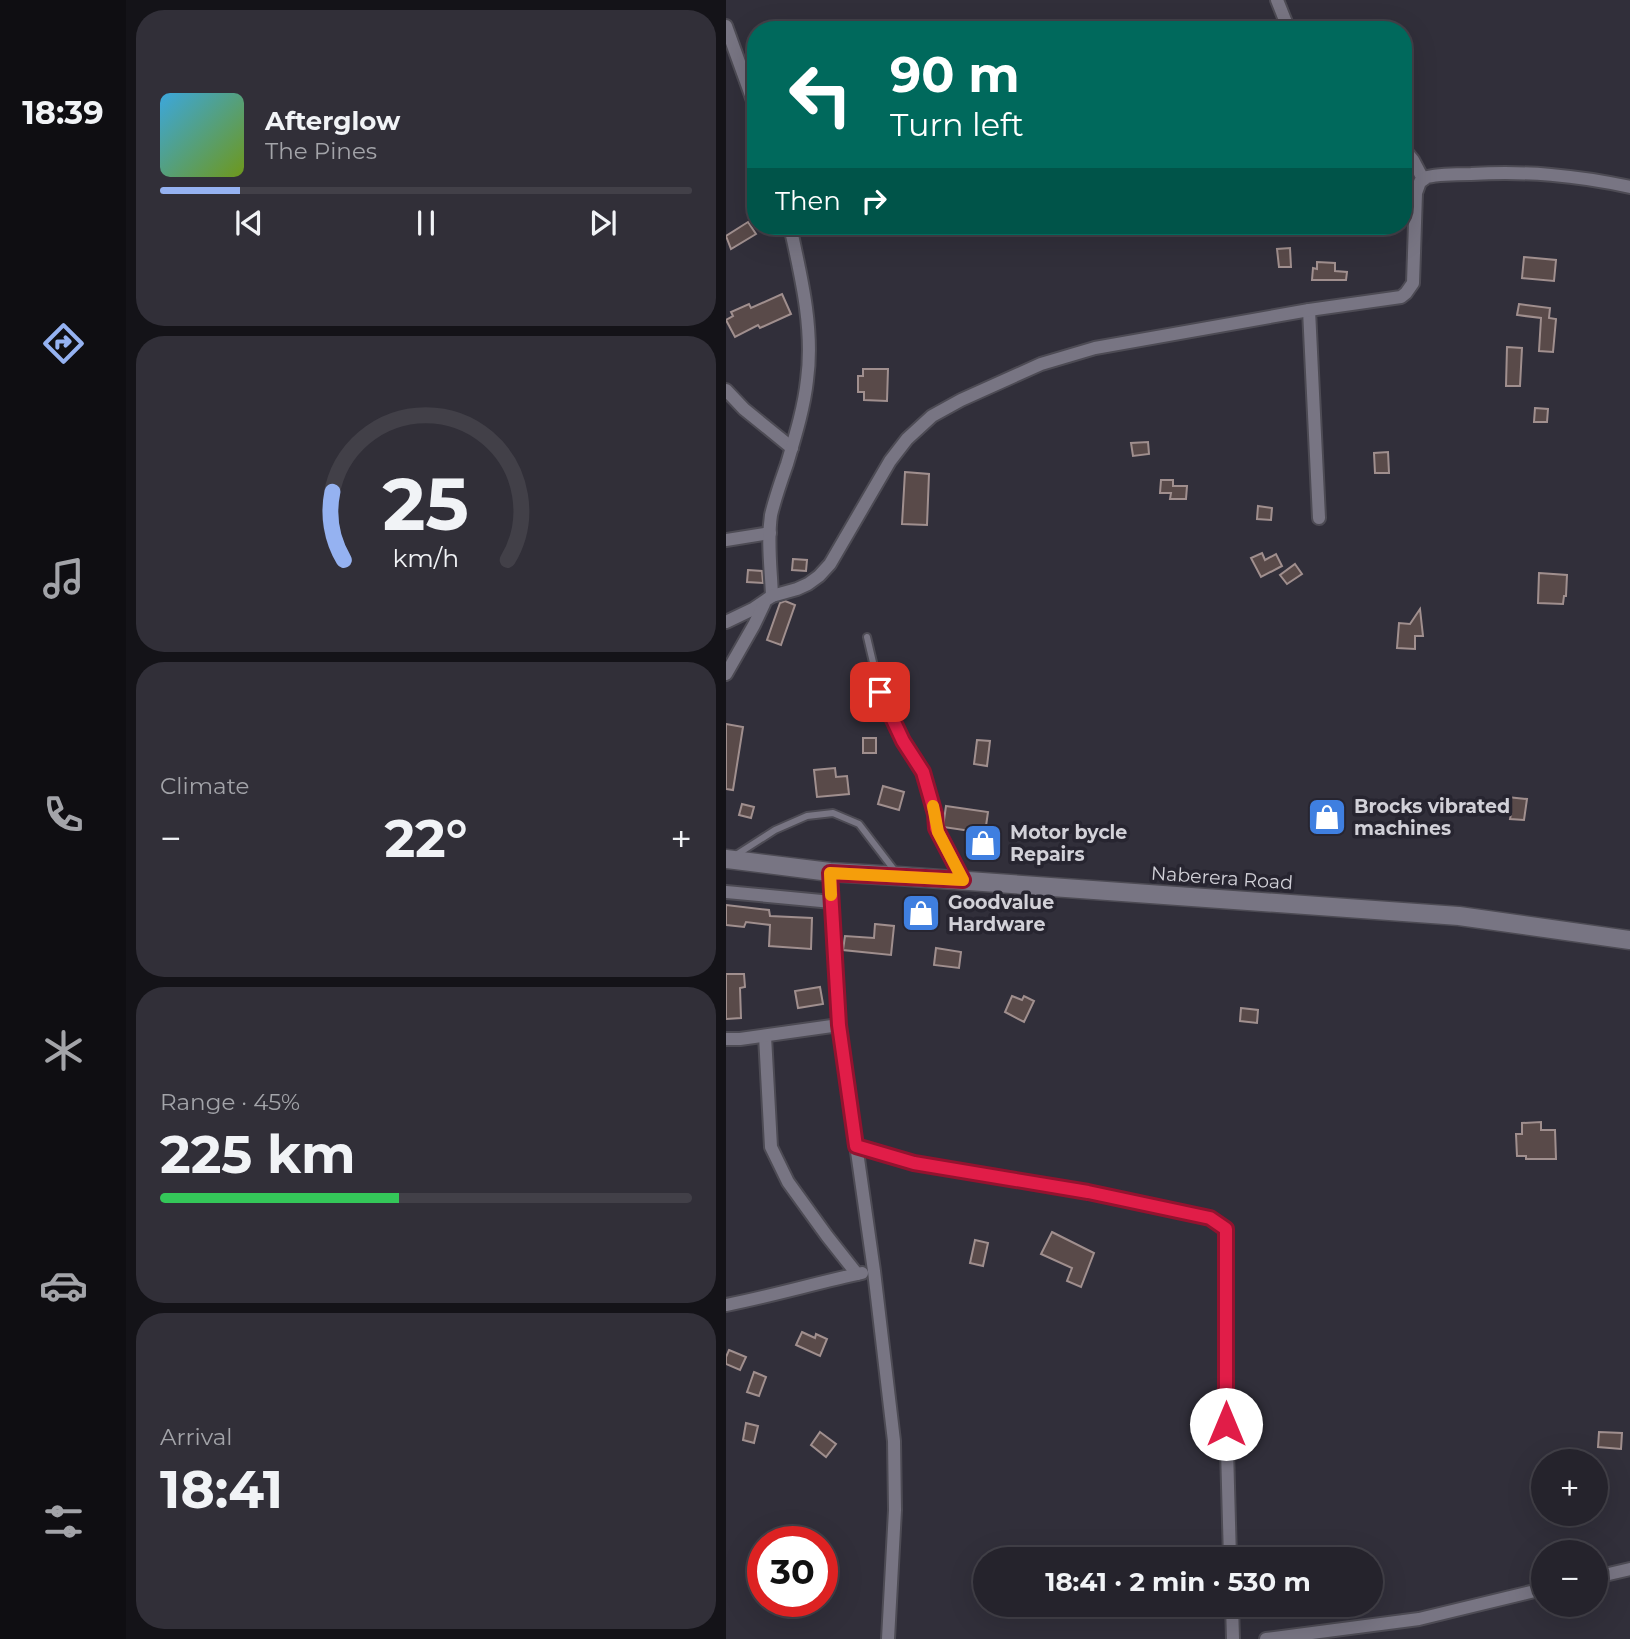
<!DOCTYPE html>
<meta charset="utf-8">
<style>
:root{--surface:#25232c;--page:#312f38;--text:#f1f3f6;--muted:#a3a4a9;--line:#424048;--accent:#95b2f1}
body{margin:0;font-family:Montserrat,sans-serif;background:var(--page);color:var(--text);height:100vh;display:flex;flex-direction:column;font-size:26px;white-space:nowrap}
*{box-sizing:border-box;margin:0}
p{font-size:23px;color:var(--muted)}
.icon{flex:none;width:38px;height:38px;fill:none;stroke:currentColor;stroke-width:2;stroke-linecap:round;stroke-linejoin:round}
.map{position:relative;flex:1;overflow:hidden}
.side{display:flex;flex-direction:column;gap:10px;padding:10px;background:#141318;width:600px}
.side>*{flex:none}
.guide{position:absolute;left:21px;top:21px;width:665px;height:214px;border-radius:28px;box-shadow:0 7px 28px #0002,0 0 0 2px var(--line);background:#00695c;color:#fff;overflow:hidden}
.fabs{position:absolute;left:805px;top:1449px;display:grid;gap:14px}
.fabs a{display:grid;place-items:center;width:77px;height:77px;border-radius:50%;background:var(--surface);box-shadow:0 7px 28px #0002,0 0 0 2px var(--line);font-size:35px}
.speed{position:absolute;left:21px;top:1526px;display:flex;gap:14px;font-size:35px;font-weight:700;text-align:center}
.speed>*{display:grid;place-content:center;width:91px;height:91px;border-radius:50%;background:var(--surface);box-shadow:0 7px 28px #0002,0 0 0 2px var(--line);line-height:1}
.speed .limit{border:10px solid #d22;background:#fff;color:#111}
.pin{position:absolute;display:grid;place-items:center;width:60px;height:60px;color:#fff;margin:-30px;border-radius:14px;box-shadow:0 4px 10px #0006}
.me{position:absolute;width:77px;margin:-38px;rotate:0deg;stroke-linejoin:round;filter:drop-shadow(0 0 5px #0008)}
.turn{display:flex;align-items:center;gap:24px;height:147px;padding:0 28px;font-size:32px}
.turn .icon{width:91px;height:91px;stroke-width:2.5}
.turn b{display:block;font-size:49px;line-height:60px}
.then{display:flex;align-items:center;height:66px;padding:0 28px;background:#0003;gap:14px;font-size:26px}
.big{font-size:52px;font-weight:700;line-height:1.1}
.side .tile{flex:1;display:flex;flex-direction:column;justify-content:center;gap:10px;min-width:0;padding:0 24px;border-radius:28px;background:var(--page)}
.side .dial{align-items:center;gap:0}
.dial svg{height:182px;overflow:visible;fill:none;stroke:var(--line);stroke-width:7;stroke-linecap:round;text-anchor:middle}
.dial text{fill:var(--text);stroke:none}
.song{display:flex;align-items:center;gap:21px}
.cover{width:84px;height:84px;border-radius:10px;background:linear-gradient(135deg,hsl(200 70% 55%),hsl(80 70% 35%))}
.played{height:7px;border-radius:4px;background:linear-gradient(90deg,var(--accent) 15%,var(--line) 15%)}
.keys{display:flex;justify-content:space-around;direction:ltr}
.heat{display:flex;justify-content:space-between;align-items:center;font-size:38px;direction:ltr}
.charge{height:10px;border-radius:5px;background:linear-gradient(90deg,#34c759 45%,var(--line) 0)}
.trip{position:absolute;left:247px;top:1547px;width:410px;height:70px;border-radius:35px;background:var(--surface);box-shadow:0 7px 28px #0002,0 0 0 2px var(--line);font-weight:700;line-height:70px;text-align:center}
main{display:flex;flex:1;min-height:0}
.tabs{display:flex;flex-direction:column;width:126px;justify-content:space-around;align-items:center;background:#0f0e12;color:var(--muted)}
.tabs .icon{width:49px;height:49px}
.tabs .on{color:var(--accent)}
.tabs b{font-size:32px;color:var(--text)}
.map>svg:first-child{display:block}
.building{fill:#594a49;stroke:#a08f8e;stroke-width:2}
.lines{fill:none;stroke-linecap:round;stroke-linejoin:round}
.lane-casing{stroke:#4d4b54;stroke-width:10}
.street-casing{stroke:#4d4b54;stroke-width:16}
.secondary-casing{stroke:#4d4b54;stroke-width:21}
.lane{stroke:#787583;stroke-width:6}
.street{stroke:#787583;stroke-width:12}
.secondary{stroke:#787583;stroke-width:18}
.route-casing{stroke:#92132f;stroke-width:18}
.route{stroke:#e11d48;stroke-width:12}
.slow{stroke:#f59e0b;stroke-width:12}
.labels{text-anchor:middle;dominant-baseline:central;stroke-width:7;stroke-linejoin:round;paint-order:stroke}
.poi-label{font-size:19px;font-weight:bold;fill:#d2d1d8;stroke:#272530;text-anchor:start}
.street-label{font-size:19px;fill:#d2d1d8;stroke:#272530}
</style>
<main>
<nav class="tabs">
<b>18:39</b>
<svg class="icon on" aria-label="directions" viewBox="0 0 24 24"><path d="M12 3l9 9-9 9-9-9zM9 14v-3h6M13 9l2 2-2 2"/></svg>
<svg class="icon" aria-label="music" viewBox="0 0 24 24"><path d="M9 18V5l10-2v13"/><circle cx="6" cy="18" r="3"/><circle cx="16" cy="16" r="3"/></svg>
<svg class="icon" aria-label="phone" viewBox="0 0 24 24"><path d="M5 4h4l2 5-3 2q2 4 5 5l2-3 5 2v4C11 20 4 13 5 4z"/></svg>
<svg class="icon" aria-label="climate" viewBox="0 0 24 24"><path d="M12 3v18M4 7l16 10M4 17L20 7"/></svg>
<svg class="icon" aria-label="car" viewBox="0 0 24 24"><path d="M5 17H2v-5l4-1 3-4h7l3 4 3 1v5h-3M9 17h6M6 11h13"/><circle cx="7" cy="17" r="2"/><circle cx="17" cy="17" r="2"/></svg>
<svg class="icon" aria-label="filters" viewBox="0 0 24 24"><path d="M4 7h16M4 17h16"/><circle cx="9" cy="7" r="2"/><circle cx="15" cy="17" r="2"/></svg>
</nav>
<section class="side">
<div class="tile">
<div class="song"><i class="cover"></i><div><b>Afterglow</b><p>The Pines</p></div></div>
<div class="played"></div>
<div class="keys"><svg class="icon" aria-label="previous" viewBox="0 0 24 24"><path d="M18 5L8 12l10 7zM5 5v14"/></svg><svg class="icon" aria-label="pause" viewBox="0 0 24 24"><path d="M8 5v14M16 5v14"/></svg><svg class="icon" aria-label="next" viewBox="0 0 24 24"><path d="M6 5l10 7-10 7zM19 5v14"/></svg></div>
</div>
<div class="tile dial"><svg viewBox="0 0 100 80">
<path d="M14 69A42 42 0 1 1 86 69"/>
<path d="M14 69A42 42 0 0 1 9 39" stroke="#95b2f1"/>
<text x="50" y="56" font-size="32" font-weight="700">25</text>
<text x="50" y="72" font-size="11">km/h</text>
</svg></div>
<div class="tile"><p>Climate</p>
<div class="heat"><a>−</a><b class="big">22°</b><a>+</a></div>
</div>
<div class="tile"><p>Range · 45%</p><b class="big">225 km</b><div class="charge"></div></div>
<div class="tile"><p>Arrival</p><b class="big">18:41</b></div>
</section>
<div class="map">
<svg width="904" height="1639" viewBox="0 0 904 1639">
<rect width="100%" height="100%" fill="#312f3a"/>
<g class="building">
<polygon points="22,222 30,234 5,249 0,236"/>
<polygon points="564,248 565,267 553,267 551,249"/>
<polygon points="798,257 830,260 828,281 796,278"/>
<polygon points="591,262 609,263 609,271 621,272 620,280 586,280 587,268 591,269"/>
<polygon points="56,294 65,314 34,328 32,325 9,337 0,320 7,316 5,312 23,304 25,308"/>
<polygon points="793,304 824,308 823,318 830,319 827,352 813,351 815,318 791,315"/>
<polygon points="781,347 796,348 794,386 780,386"/>
<polygon points="137,369 162,369 161,401 138,400 138,392 132,392 132,376 137,376"/>
<polygon points="809,408 822,409 821,422 808,422"/>
<polygon points="422,442 423,454 407,456 405,443"/>
<polygon points="662,452 663,473 649,473 648,453"/>
<polygon points="179,472 203,474 201,525 176,524"/>
<polygon points="435,480 447,480 447,486 461,486 460,499 444,499 445,493 434,493"/>
<polygon points="532,506 546,508 545,520 531,519"/>
<polygon points="536,553 539,560 550,554 556,566 535,577 525,558"/>
<polygon points="67,559 81,560 80,571 66,570"/>
<polygon points="569,564 576,574 561,584 554,575"/>
<polygon points="22,570 36,571 37,583 21,582"/>
<polygon points="813,573 841,575 840,596 838,596 837,604 812,603"/>
<polygon points="59,601 69,605 55,645 41,640 54,603"/>
<polygon points="694,609 697,636 689,636 689,649 671,648 673,623 684,624"/>
<polygon points="0,724 17,727 7,790 0,789"/>
<rect x="137" y="738" width="13" height="15"/>
<polygon points="251,740 264,741 261,766 248,764"/>
<polygon points="109,768 110,777 121,776 123,794 91,797 88,770"/>
<polygon points="157,786 178,792 173,810 152,804"/>
<polygon points="781,797 801,799 798,820 784,819 785,814 780,814"/>
<polygon points="16,804 28,807 25,818 13,815"/>
<polygon points="220,806 262,812 259,833 217,827"/>
<polygon points="0,905 43,910 44,916 86,918 85,949 43,946 44,925 20,922 18,927 0,925"/>
<polygon points="149,924 168,926 165,955 117,950 119,936 148,938"/>
<polygon points="210,948 235,952 233,968 208,965"/>
<polygon points="0,974 18,974 19,987 14,988 15,1018 0,1019"/>
<polygon points="94,987 97,1004 72,1008 69,991"/>
<polygon points="286,996 296,1000 298,996 308,1001 298,1022 279,1012"/>
<polygon points="515,1008 532,1010 531,1023 514,1021"/>
<polygon points="815,1122 815,1130 829,1130 830,1159 800,1159 800,1156 791,1156 790,1134 796,1134 796,1123"/>
<polygon points="326,1232 368,1253 355,1287 341,1281 346,1268 315,1254"/>
<polygon points="249,1240 262,1243 257,1266 244,1263"/>
<polygon points="76,1332 89,1338 90,1334 101,1339 94,1356 70,1345"/>
<polygon points="3,1350 20,1357 14,1370 0,1364 0,1357"/>
<polygon points="28,1372 40,1377 33,1396 21,1392"/>
<polygon points="20,1423 32,1426 28,1443 17,1440"/>
<polygon points="94,1432 110,1444 100,1457 85,1445"/>
<polygon points="873,1432 896,1433 895,1449 872,1447"/>
</g>
<g class="lines">
<g class="lane-casing">
<g id="lane">
<polyline points="141,637 154,692 177,741 197,772 209,814 210,828 236,879"/>
<polyline points="10,855 49,830 81,816 107,813 133,824 169,871"/>
</g>
</g>
<g class="street-casing">
<g id="street">
<polyline points="551,0 563,30"/>
<polyline points="0,26 30,109"/>
<polyline points="677,148 687,160 697,179"/>
<polyline points="583,310 593,518"/>
<polyline points="0,390 18,409 66,448"/>
<polyline points="0,540 44,533"/>
<path d="M46 596C45 569 41 542 45 515 49 498 55 481 61 464 69 437 78 408 81 380 88 329 75 276 64 226"/>
<path d="M0 622 27 609 46 596 71 589 82 584 93 576 104 564 164 461 181 439 206 416 235 400 315 364 369 348 583 310 675 297 680 293 687 283 690 193 694 182 701 177C715 174 731 174 745 174 801 171 849 175 904 187"/>
<polyline points="0,674 28,625 38,604"/>
<polyline points="104,872 113,1025 148,1271 168,1441 169,1510 162,1639"/>
<polyline points="0,892 106,902"/>
<polyline points="39,1036 45,1147 62,1182 101,1236 131,1274"/>
<polyline points="0,1039 14,1039 113,1025"/>
<polyline points="130,1146 188,1163 362,1192 484,1218 500,1229 501,1449 504,1559"/>
<path d="M0 1305C46 1296 90 1283 136 1273"/>
<polyline points="870,1577 904,1569"/>
<polyline points="506,1605 507,1639"/>
<polyline points="540,1639 693,1619 817,1589"/>
</g>
</g>
<g class="secondary-casing">
<polyline id="secondary" points="0,859 104,872 172,876 733,916 904,940"/>
</g>
<use href="#lane" class="lane"/>
<use href="#street" class="street"/>
<use href="#secondary" class="secondary"/>
</g>
<g class="lines">
<g class="route-casing">
<polyline id="route" points="154,692 177,741 197,772 209,814 210,828 237,880 104,873 113,1025 130,1146 188,1163 362,1192 484,1218 500,1229 500,1424"/>
</g>
<use href="#route" class="route"/>
<polyline class="slow" points="105,895 104,873 237,880 212,832 207,806"/>
</g>
<defs>
<g id="shop-square" transform="scale(2.0125)"><rect x="-9" y="-9" width="18" height="18" rx="4" fill="#3f7fe0" stroke="#272530"/><path d="M-5-2.5h2.3a2.7 3.5 0 0 1 5.4 0H5L5.5 6h-11ZM-1.5-2.5h3a1.5 2.3 0 0 0-3 0Z" fill="#fff"/></g>
</defs>
<g fill-rule="evenodd">
<use href="#shop-square" x="601" y="817"/>
<use href="#shop-square" x="257" y="843"/>
<use href="#shop-square" x="195" y="913"/>
</g>
<g class="labels">
<g class="poi-label">
<text x="628" y="806">Brocks vibrated<tspan x="628" dy="22">machines</tspan></text>
<text x="284" y="832">Motor bycle<tspan x="284" dy="22">Repairs</tspan></text>
<text x="222" y="902">Goodvalue<tspan x="222" dy="22">Hardware</tspan></text>
</g>
<g class="street-label">
<text transform="translate(496 878) rotate(4)">Naberera Road</text>
</g>
</g>
</svg>
<div class="fabs">
<a>+</a>
<a>−</a>
</div>
<div class="speed"><div class="limit">30</div></div>
<div class="pin" style="left:154px;top:692px;background:#d93025"><svg class="icon" aria-label="arrive" viewBox="0 0 24 24"><path d="M6 21V4h12l-3 4 3 4H6"/></svg></div>
<svg class="me" style="left:500px;top:1424px" viewBox="-20 -20 40 40"><circle r="19" fill="#fff"/><path d="M0-13L10 11 0 6-10 11z" fill="#e11d48"/></svg>
<div class="trip">18:41 · 2 min · 530 m</div>
<div class="guide">
<div class="turn"><svg class="icon" aria-label="left" viewBox="0 0 24 24"><path d="M17 20v-9H6M10 6l-5 5 5 5"/></svg><div><b>90 m</b>Turn left</div></div>
<div class="then">Then<svg class="icon" aria-label="right" viewBox="0 0 24 24"><path d="M7 20v-9h11M14 6l5 5-5 5"/></svg></div>
</div>
</div>
</main>
